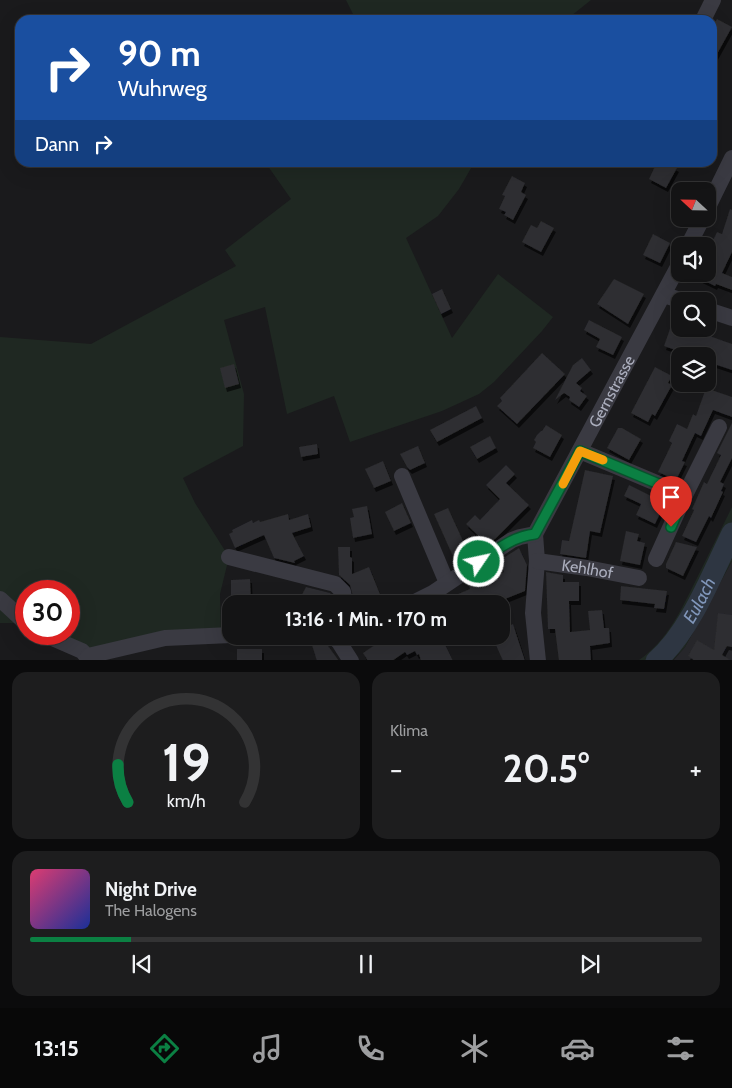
<!DOCTYPE html>
<html lang="de">
<meta charset="utf-8">
<style>
:root{--surface:#141415;--page:#1d1d1e;--text:#f1f3f6;--muted:#9d9ea0;--line:#333334;--accent:#0b8043}
body{margin:0;font-family:Cabin,sans-serif;background:var(--page);color:var(--text);height:100vh;display:flex;flex-direction:column;font-size:19px;white-space:nowrap}
*{box-sizing:border-box;margin:0}
p{font-size:16px;color:var(--muted)}
.icon{flex:none;width:28px;height:28px;fill:none;stroke:currentColor;stroke-width:2;stroke-linecap:round;stroke-linejoin:round}
.map{position:relative;height:660px;overflow:hidden}
.sheet{display:flex;flex-direction:column;gap:12px;padding:12px;background:#0b0b0c;flex:1}
.sheet>*{flex:none}
.hud{position:absolute;left:15px;top:15px;width:702px;height:152px;border-radius:15px;box-shadow:0 5px 20px #0002,0 0 0 1px var(--line);background:#1a4fa0;color:#fff;overflow:hidden}
.needle{width:32px;rotate:292deg}
.tools{position:absolute;left:671px;top:182px;display:grid;gap:10px}
.tools a{display:grid;place-items:center;width:45px;height:45px;border-radius:10px;background:var(--surface);box-shadow:0 5px 20px #0002,0 0 0 1px var(--line);font-size:25px}
.speed{position:absolute;left:15px;top:580px;display:flex;gap:10px;font-size:25px;font-weight:700;text-align:center}
.speed>*{display:grid;place-content:center;width:65px;height:65px;border-radius:50%;background:var(--surface);box-shadow:0 5px 20px #0002,0 0 0 1px var(--line);line-height:1}
.speed .limit{border:8px solid #d22;background:#fff;color:#111}
.pin{position:absolute;display:grid;place-items:center;width:42px;height:42px;color:#fff;margin:-51px -21px;border-radius:50% 50% 50% 0;rotate:-45deg;box-shadow:0 0 5px #0007}
.pin .icon{rotate:45deg}
.me{position:absolute;width:55px;margin:-28px;rotate:56deg;stroke-linejoin:round;filter:drop-shadow(0 0 4px #0008)}
.turn{display:flex;align-items:center;gap:18px;height:105px;padding:0 20px;font-size:22px}
.turn .icon{width:65px;height:65px;stroke-width:2.5}
.turn b{display:block;font-size:35px;line-height:42px}
.then{display:flex;align-items:center;height:48px;padding:0 20px;background:#0003;gap:10px;font-size:19px}
.big{font-size:38px;font-weight:700;line-height:1.1}
.sheet .tile{flex:1;display:flex;flex-direction:column;justify-content:center;gap:8px;min-width:0;padding:0 18px;border-radius:15px;background:var(--page)}
.sheet .dial{align-items:center;gap:0}
.dial svg{height:130px;overflow:visible;fill:none;stroke:var(--line);stroke-width:7;stroke-linecap:round;text-anchor:middle}
.dial text{fill:var(--text);stroke:none}
.song{display:flex;align-items:center;gap:15px}
.cover{width:60px;height:60px;border-radius:8px;background:linear-gradient(135deg,hsl(340 70% 55%),hsl(230 70% 35%))}
.played{height:5px;border-radius:2px;background:linear-gradient(90deg,var(--accent) 15%,var(--line) 15%)}
.keys{display:flex;justify-content:space-around;direction:ltr}
.heat{display:flex;justify-content:space-between;align-items:center;font-size:28px;direction:ltr}
.sheet .tiles{flex:1;display:grid;gap:12px;grid-template-columns:1fr 1fr}
.tile:last-child{grid-column:span 2}
.trip{position:absolute;left:222px;top:595px;width:288px;height:50px;border-radius:15px;background:var(--surface);box-shadow:0 5px 20px #0002,0 0 0 1px var(--line);font-weight:700;line-height:50px;text-align:center}
.menu{display:flex;height:80px;justify-content:space-around;align-items:center;background:#080808;color:var(--muted)}
.menu .icon{width:35px;height:35px}
.menu .current{color:var(--accent)}
.menu b{font-size:22px;color:var(--text)}
.map>svg:first-child{display:block}
.built{fill:#26262a}
.green{fill:#1f2822}
.lines{fill:none;stroke-linecap:round;stroke-linejoin:round}
.river{stroke:#2e3642;stroke-width:21}
.building{fill:#2d2d30;filter:url(#shadow)}
.minor{stroke:#3a3a42;stroke-width:16}
.route-casing{stroke:#07532c;stroke-width:12}
.route{stroke:#0b8043;stroke-width:9}
.slow{stroke:#f59e0b;stroke-width:9}
.labels{text-anchor:middle;dominant-baseline:central;stroke-width:5;stroke-linejoin:round;paint-order:stroke}
.street-label{font-size:16px;fill:#abaebd;stroke:#151517}
.water-label{font-size:18px;font-style:italic;fill:#8096ba;stroke:#151517}
</style>
<div class="map">
<svg width="732" height="661" viewBox="0 0 732 661">
<defs>
<filter id="shadow"><feDropShadow dx="2" dy="4" stdDeviation="0" flood-color="#0009"/></filter>
</defs>
<rect width="100%" height="100%" fill="#1a1a1c"/>
<polygon class="built" points="732,561 732,660 673,661 685,647"/>
<g class="green">
<polygon points="346,0 591,0 566,20 356,20"/>
<polygon points="265,162 474,163 459,189 438,216 406,238 452,338 498,274 553,317 542,331 494,382 479,394 442,411 350,442 334,396 287,414 265,307 224,320 244,394 243,446 183,478 195,503 229,557 220,594 221,635 88,656 43,634 69,634 69,591 26,591 26,623 0,623 0,337 91,344 236,266 225,250 291,199"/>
<path d="M732 507V561L685 647 673 660H639C668 640 681 610 696 580 708 556 720 531 732 507Z"/>
</g>
<g class="lines">
<path class="river" id="s1" d="M656 661C690 632 712 574 732 533"/>
</g>
<g class="building">
<polygon points="717,19 732,27 712,63 712,27"/>
<polygon points="657,162 666,162 677,168 666,188 649,179"/>
<polygon points="512,176 525,183 521,192 526,195 513,220 504,215 506,212 499,209 505,196 502,195"/>
<polygon points="730,209 732,210 732,252 722,273 732,277 732,290 716,284 715,286 690,274 708,274 708,251 717,232 722,234"/>
<polygon points="541,221 554,228 541,252 522,242 531,225 537,228"/>
<polygon points="653,234 670,243 660,263 643,255"/>
<polygon points="614,279 644,294 628,324 597,304"/>
<polygon points="442,289 451,309 441,314 432,294"/>
<polygon points="589,320 622,337 613,355 596,347 600,339 584,330"/>
<polygon points="672,323 680,325 680,329 690,329 732,344 732,370 708,362 708,356 692,356 664,346"/>
<polygon points="542,353 565,374 517,424 497,406 502,401 500,398"/>
<polygon points="582,358 591,370 576,383 582,388 580,391 587,396 579,407 569,400 570,397 564,393 555,400 573,365"/>
<polygon points="234,364 239,384 225,388 220,368"/>
<polygon points="655,367 672,376 668,383 672,385 655,416 652,414 648,422 631,413"/>
<polygon points="706,388 732,397 732,417 713,410 701,436 695,433 682,461 685,462 676,480 658,472 672,443 669,441 677,424 687,429 693,414 696,416"/>
<polygon points="476,406 482,418 437,442 430,430"/>
<polygon points="732,423 732,458 720,482 724,484 721,491 723,492 711,518 709,516 696,542 682,536 694,510 692,509 704,482 707,484 721,455 717,453"/>
<polygon points="546,425 562,435 550,457 533,448 536,442 534,440 537,435 541,431 542,431"/>
<polygon points="618,428 622,428 641,439 629,460 607,448"/>
<polygon points="490,436 496,448 477,459 470,447"/>
<polygon points="317,444 318,454 301,457 299,447"/>
<polygon points="418,446 425,463 410,470 407,467 400,454"/>
<polygon points="383,461 391,481 374,488 365,469"/>
<polygon points="506,465 515,474 506,483 529,505 495,539 487,544 466,524 475,515 480,520 500,499 486,485"/>
<polygon points="585,470 613,476 600,533 590,531 586,558 560,554 562,540 569,541"/>
<polygon points="629,485 665,503 655,524 636,515 641,504 624,496"/>
<polygon points="402,503 411,523 394,531 385,512"/>
<polygon points="367,506 372,534 353,538 350,518 354,517 352,509"/>
<polygon points="448,508 470,556 456,563 434,514"/>
<polygon points="288,514 289,520 308,514 311,527 292,533 304,556 294,561 295,563 274,558 264,535 235,548 229,534 233,532 232,530 252,520 253,523 259,520 260,522"/>
<polygon points="626,531 639,534 637,541 645,543 640,565 620,561"/>
<polygon points="676,542 697,547 683,576 666,568 666,564"/>
<polygon points="338,547 350,547 350,557 352,558 352,574 369,567 384,604 355,604 350,585 339,575"/>
<polygon points="519,548 527,565 525,591 500,601 500,604 434,604 470,589 469,586 504,572 499,561"/>
<polygon points="546,572 563,575 563,582 579,582 579,601 569,601 570,632 590,630 588,611 602,610 604,628 609,628 610,643 590,646 591,661 559,661 555,629 548,629"/>
<polygon points="250,579 251,604 231,604 231,580"/>
<polygon points="621,586 667,591 664,609 654,608 655,604 620,600"/>
<polygon points="306,587 330,593 334,597 335,604 297,604"/>
<polygon points="501,607 509,626 513,624 525,661 503,661 492,636 501,636"/>
<polygon points="718,613 732,615 732,647 727,646 722,655 732,661 695,661 688,656 697,640 714,650"/>
<polygon points="318,636 323,637 326,643 339,661 317,661 310,639"/>
<polygon points="388,636 441,636 453,661 421,661 419,654 417,655 415,651 407,655 405,652 392,661 368,661 363,653"/>
<rect x="237" y="649" width="25" height="11"/>
</g>
<g class="lines">
<g class="minor">
<polyline points="703,20 713,0"/>
<polyline points="708,207 732,158"/>
<polyline points="688,246 702,219"/>
<polyline points="664,295 683,301"/>
<polyline points="708,310 732,318"/>
<polyline points="580,451 685,495 656,559"/>
<polyline points="402,476 447,583"/>
<polyline points="685,495 719,427"/>
<path id="s2" d="M535 534 680 263"/>
<polyline points="535,534 537,561 533,613 538,661"/>
<polyline points="229,557 335,584 343,592 345,604"/>
<path id="s3" d="M537 561 587 568 639 578"/>
<polyline points="0,599 26,623"/>
<polyline points="411,604 433,593 512,540 520,537 535,534"/>
<polyline points="43,634 82,651 91,661"/>
<polyline points="333,636 339,642 351,661"/>
<polyline points="88,656 165,638 231,635"/>
</g>
</g>
<g class="lines">
<g class="route-casing">
<path id="route" d="M479 562C496 550 514 536 535 534L580 451 685 495 671 527"/>
</g>
<use href="#route" class="route"/>
<polyline class="slow" points="563,484 580,451 603,460"/>
</g>
<g class="labels">
<g class="street-label">
<text stroke="none"><textPath href="#s2" startOffset="162">Gernstrasse</textPath></text>
<text stroke="none"><textPath href="#s3" startOffset="51">Kehlhof</textPath></text>
</g>
<g class="water-label">
<text stroke="none"><textPath href="#s1" startOffset="75">Eulach</textPath></text>
</g>
</g>
</svg>
<div class="tools">
<a><svg class="needle" viewBox="-14 -14 28 28"><path d="M0-13l5 13h-10z" fill="#e53935"/><path d="M0 13l5-13h-10z" fill="#9d9ea0"/></svg></a>
<a><svg class="icon" aria-label="sound" viewBox="0 0 24 24"><path d="M4 9h4l5-4v14l-5-4H4zM17 9q2 3 0 6"/></svg></a>
<a><svg class="icon" aria-label="search" viewBox="0 0 24 24"><circle cx="10" cy="10" r="6"/><path d="M15 15l6 6"/></svg></a>
<a><svg class="icon" aria-label="layers" viewBox="0 0 24 24"><path d="M12 4l9 5-9 5-9-5zM3 14l9 5 9-5"/></svg></a>
</div>
<div class="speed"><div class="limit">30</div></div>
<div class="pin" style="left:671px;top:527px;background:#d93025"><svg class="icon" aria-label="arrive" viewBox="0 0 24 24"><path d="M6 21V4h12l-3 4 3 4H6"/></svg></div>
<svg class="me" style="left:479px;top:562px" viewBox="-20 -20 40 40"><circle r="17" fill="#0b8043" stroke="#fff" stroke-width="3"/><path d="M0-11L8 9 0 5-8 9z" fill="#fff"/></svg>
<div class="trip">13:16 · 1 Min. · 170 m</div>
<div class="hud">
<div class="turn"><svg class="icon" aria-label="right" viewBox="0 0 24 24"><path d="M7 20v-9h11M14 6l5 5-5 5"/></svg><div><b>90 m</b>Wuhrweg</div></div>
<div class="then">Dann<svg class="icon" aria-label="right" viewBox="0 0 24 24"><path d="M7 20v-9h11M14 6l5 5-5 5"/></svg></div>
</div>
</div>
<section class="sheet">
<div class="tiles">
<div class="tile dial"><svg viewBox="0 0 100 80">
<path d="M14 69A42 42 0 1 1 86 69"/>
<path d="M14 69A42 42 0 0 1 8 46" stroke="#0b8043"/>
<text x="50" y="56" font-size="32" font-weight="700">19</text>
<text x="50" y="72" font-size="11">km/h</text>
</svg></div>
<div class="tile"><p>Klima</p>
<div class="heat"><a>−</a><b class="big">20.5°</b><a>+</a></div>
</div>
<div class="tile">
<div class="song"><i class="cover"></i><div><b>Night Drive</b><p>The Halogens</p></div></div>
<div class="played"></div>
<div class="keys"><svg class="icon" aria-label="previous" viewBox="0 0 24 24"><path d="M18 5L8 12l10 7zM5 5v14"/></svg><svg class="icon" aria-label="pause" viewBox="0 0 24 24"><path d="M8 5v14M16 5v14"/></svg><svg class="icon" aria-label="next" viewBox="0 0 24 24"><path d="M6 5l10 7-10 7zM19 5v14"/></svg></div>
</div>
</div>
</section>
<nav class="menu">
<b>13:15</b>
<svg class="icon current" aria-label="directions" viewBox="0 0 24 24"><path d="M12 3l9 9-9 9-9-9zM9 14v-3h6M13 9l2 2-2 2"/></svg>
<svg class="icon" aria-label="music" viewBox="0 0 24 24"><path d="M9 18V5l10-2v13"/><circle cx="6" cy="18" r="3"/><circle cx="16" cy="16" r="3"/></svg>
<svg class="icon" aria-label="phone" viewBox="0 0 24 24"><path d="M5 4h4l2 5-3 2q2 4 5 5l2-3 5 2v4C11 20 4 13 5 4z"/></svg>
<svg class="icon" aria-label="climate" viewBox="0 0 24 24"><path d="M12 3v18M4 7l16 10M4 17L20 7"/></svg>
<svg class="icon" aria-label="car" viewBox="0 0 24 24"><path d="M5 17H2v-5l4-1 3-4h7l3 4 3 1v5h-3M9 17h6M6 11h13"/><circle cx="7" cy="17" r="2"/><circle cx="17" cy="17" r="2"/></svg>
<svg class="icon" aria-label="filters" viewBox="0 0 24 24"><path d="M4 7h16M4 17h16"/><circle cx="9" cy="7" r="2"/><circle cx="15" cy="17" r="2"/></svg>
</nav>
